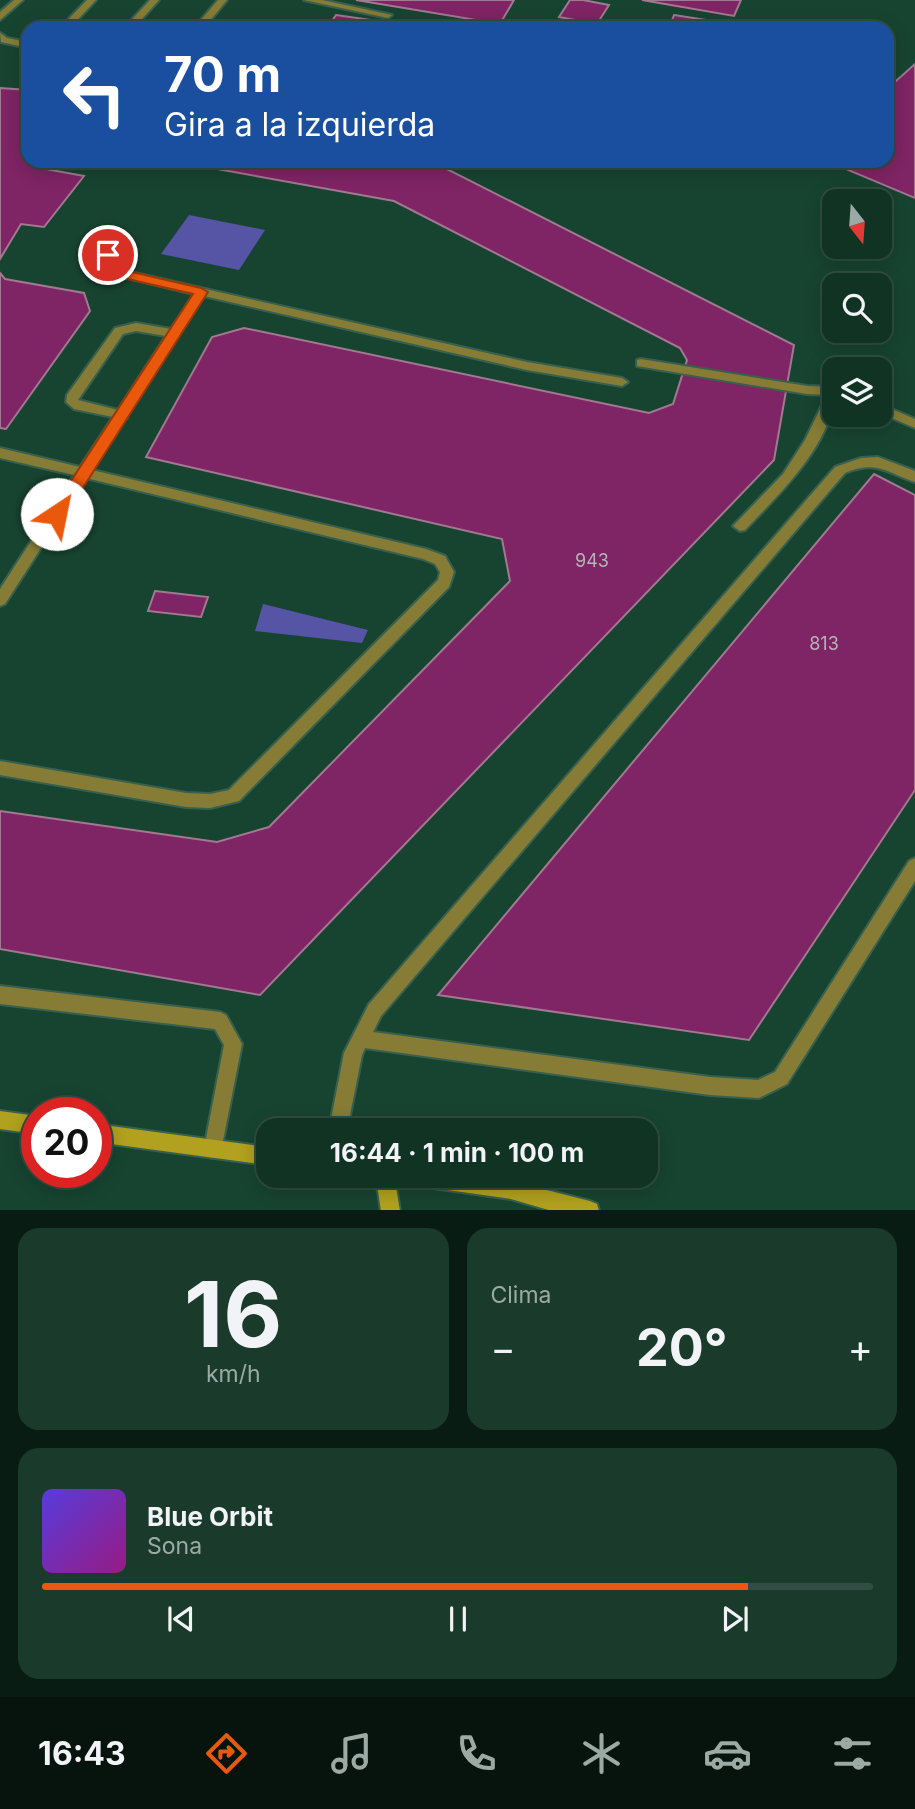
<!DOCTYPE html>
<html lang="es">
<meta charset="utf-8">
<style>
:root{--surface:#113324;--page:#1a3b2c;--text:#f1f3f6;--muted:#9caaa6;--line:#304e41;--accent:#ea580c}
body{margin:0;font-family:Inter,sans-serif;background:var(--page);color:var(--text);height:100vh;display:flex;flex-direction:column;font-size:26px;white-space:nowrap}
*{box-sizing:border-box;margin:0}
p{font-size:23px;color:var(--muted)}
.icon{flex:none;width:38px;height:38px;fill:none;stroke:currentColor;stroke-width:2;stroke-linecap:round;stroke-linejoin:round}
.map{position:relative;height:1210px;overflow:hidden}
.details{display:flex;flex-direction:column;gap:18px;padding:18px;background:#091c14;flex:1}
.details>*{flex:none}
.banner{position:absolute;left:21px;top:21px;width:873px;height:147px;border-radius:21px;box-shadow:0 4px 18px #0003,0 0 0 2px var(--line);background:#1a4fa0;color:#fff;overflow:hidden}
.needle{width:46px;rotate:163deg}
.controls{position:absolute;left:822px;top:189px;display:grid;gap:14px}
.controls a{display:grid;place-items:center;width:70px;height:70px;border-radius:14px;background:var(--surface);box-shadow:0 4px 18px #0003,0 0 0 2px var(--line);font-size:35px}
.speed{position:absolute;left:21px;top:1097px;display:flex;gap:14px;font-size:35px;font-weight:700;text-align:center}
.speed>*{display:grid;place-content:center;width:91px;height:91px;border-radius:50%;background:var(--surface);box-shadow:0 4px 18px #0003,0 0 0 2px var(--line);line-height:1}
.speed .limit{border:10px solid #d22;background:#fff;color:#111}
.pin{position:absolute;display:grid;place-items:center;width:60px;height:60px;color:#fff;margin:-30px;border:4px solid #fff;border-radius:50%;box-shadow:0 2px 7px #0007}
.me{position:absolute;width:77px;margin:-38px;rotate:34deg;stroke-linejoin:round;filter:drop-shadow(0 0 5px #0008)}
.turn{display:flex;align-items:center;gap:24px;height:147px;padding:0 28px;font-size:32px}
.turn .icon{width:91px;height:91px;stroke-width:2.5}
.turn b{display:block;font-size:49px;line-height:60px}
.big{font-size:52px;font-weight:700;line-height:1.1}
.details .card{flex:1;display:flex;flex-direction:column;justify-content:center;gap:10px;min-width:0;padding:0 24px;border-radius:21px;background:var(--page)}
.details .dial{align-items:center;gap:0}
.dial b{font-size:91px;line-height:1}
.song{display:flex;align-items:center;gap:21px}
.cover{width:84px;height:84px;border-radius:10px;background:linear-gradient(135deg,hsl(250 70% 55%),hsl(310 70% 35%))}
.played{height:7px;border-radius:4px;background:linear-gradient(90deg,var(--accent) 85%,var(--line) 85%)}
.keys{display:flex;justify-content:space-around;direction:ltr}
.heat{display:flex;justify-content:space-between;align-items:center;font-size:38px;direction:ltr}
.details .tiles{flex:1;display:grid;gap:18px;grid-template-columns:1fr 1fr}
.card:last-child{grid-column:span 2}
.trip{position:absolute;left:256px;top:1118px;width:402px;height:70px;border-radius:21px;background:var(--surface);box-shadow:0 4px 18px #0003,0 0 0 2px var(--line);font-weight:700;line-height:70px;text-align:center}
.tab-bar{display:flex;height:112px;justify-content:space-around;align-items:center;background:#07140e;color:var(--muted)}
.tab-bar .icon{width:49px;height:49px}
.tab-bar .active{color:var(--accent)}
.tab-bar b{font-size:32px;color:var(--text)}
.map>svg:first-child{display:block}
.green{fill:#5654a4}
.building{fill:#7f2464;stroke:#a17991;stroke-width:2}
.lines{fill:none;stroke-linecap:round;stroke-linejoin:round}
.service-casing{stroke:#37604e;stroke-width:4}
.secondary-casing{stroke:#37604e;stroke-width:4}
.service{fill:#867c36;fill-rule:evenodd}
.secondary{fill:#b1a11e;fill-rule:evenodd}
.route{fill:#ea580c;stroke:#983908;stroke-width:2}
.labels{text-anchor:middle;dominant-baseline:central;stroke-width:7;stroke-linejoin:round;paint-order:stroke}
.number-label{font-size:18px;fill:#b7b2b8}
</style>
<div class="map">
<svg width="915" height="1211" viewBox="0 0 915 1211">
<rect width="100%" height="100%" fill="#174430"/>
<g class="green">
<polygon points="189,215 265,230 239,270 161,254"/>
<polygon points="263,604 368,630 362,643 255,631"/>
</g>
<g class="building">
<polygon points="356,0 514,0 500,24"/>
<polygon points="570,0 583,0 609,5 597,24 559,17"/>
<polygon points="642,0 741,0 734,16"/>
<polygon points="336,15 385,22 382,28 327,28"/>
<polygon points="674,15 739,25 738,28 669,28"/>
<polygon points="915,64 915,198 841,167 842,161 887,161 887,89"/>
<polygon points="0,88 28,90 28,161 77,161 51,170 84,176 44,227 21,224 0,259"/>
<polygon points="173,161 420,161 439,165 794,345 774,460 260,995 0,949 0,811 217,842 269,827 510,581 502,539 146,457 212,337 244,328 649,413 673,404 687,360 680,348 394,201"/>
<polygon points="0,273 5,279 84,293 90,311 6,429 0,428"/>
<polygon points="874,474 915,495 915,790 749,1040 438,995"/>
<polygon points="155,591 208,597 201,617 148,611"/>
</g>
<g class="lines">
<g class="service-casing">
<g id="service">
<polygon points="14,0 23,0 0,20 0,12"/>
<polygon points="87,0 96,0 70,28 60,28"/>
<polygon points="150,0 159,0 134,28 124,28"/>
<polygon points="218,0 227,0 204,28 194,28"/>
<polygon points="304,0 322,0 392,15 388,18"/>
<polygon points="0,33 7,38 28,42 28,48 1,42"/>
<path d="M108 251 112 253 120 269 126 271 527 362 622 378 628 382 622 386 527 370 204 296 128 413 127 418 125 419 92 470 426 549 445 556 454 572 449 587 239 801 210 808 186 807 0 775V761L186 793 210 794 229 790 438 580 440 572 435 564 423 559 86 478 5 604 0 606V589L74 475 0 458V448L80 467 113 417 74 409 66 402 67 395 115 328 136 323 171 329 194 294 111 274 102 255ZM136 331 166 336 118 410 78 400 123 334Z"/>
<path d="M641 359 807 386 835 387C835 442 781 492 745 530L740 531 733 526 783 474 805 440 827 395 807 394 637 366V360Z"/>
<polygon points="880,404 915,419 915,428 880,413"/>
<path d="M878 457 915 471V482C885 472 877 460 845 473L381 1016 373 1032 710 1077 758 1080 775 1072 909 861 915 858V881L787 1084 759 1098 710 1095 365 1048 362 1055 347 1130H329L344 1053 369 1004 835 467 861 458Z"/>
<polygon points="0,986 220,1012 226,1015 242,1044 220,1156 213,1158 206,1156 204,1149 224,1045 215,1029 0,1004"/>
</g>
</g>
<g class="secondary-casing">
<g id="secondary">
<polygon points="0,1111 37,1116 37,1134 0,1129"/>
<polygon points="96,1124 268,1147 268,1165 96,1142"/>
<polygon points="370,1176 391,1176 396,1187 400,1211 381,1211 378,1191"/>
<polygon points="403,1176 479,1176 511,1181 590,1201 597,1204 599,1211 552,1211 511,1199 412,1185 405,1183"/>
</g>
</g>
<use href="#service" class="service"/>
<use href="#secondary" class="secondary"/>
</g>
<polygon class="route" points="104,252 113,252 116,263 128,271 201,288 208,292 63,519 57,520 50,514 52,510 193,294 119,277 104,264"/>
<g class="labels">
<g class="number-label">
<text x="592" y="560">943</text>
<text x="824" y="643">813</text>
</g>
</g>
</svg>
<div class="controls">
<a><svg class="needle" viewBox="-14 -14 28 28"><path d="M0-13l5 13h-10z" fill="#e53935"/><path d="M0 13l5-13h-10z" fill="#9caaa6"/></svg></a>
<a><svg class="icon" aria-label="search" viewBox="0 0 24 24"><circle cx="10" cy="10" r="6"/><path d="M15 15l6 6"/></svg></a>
<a><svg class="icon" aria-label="layers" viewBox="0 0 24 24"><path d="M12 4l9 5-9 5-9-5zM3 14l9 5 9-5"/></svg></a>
</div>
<div class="speed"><div class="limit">20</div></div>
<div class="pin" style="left:108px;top:255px;background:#d93025"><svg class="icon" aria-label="arrive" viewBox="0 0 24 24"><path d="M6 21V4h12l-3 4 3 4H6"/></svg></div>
<svg class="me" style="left:57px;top:514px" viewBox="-20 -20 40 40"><circle r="19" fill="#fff"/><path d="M0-13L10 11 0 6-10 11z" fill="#ea580c"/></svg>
<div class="trip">16:44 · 1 min · 100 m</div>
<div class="banner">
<div class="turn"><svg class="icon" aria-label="left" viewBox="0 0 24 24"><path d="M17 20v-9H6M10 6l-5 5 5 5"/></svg><div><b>70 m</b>Gira a la izquierda</div></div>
</div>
</div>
<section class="details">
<div class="tiles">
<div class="card dial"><b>16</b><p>km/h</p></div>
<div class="card"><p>Clima</p>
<div class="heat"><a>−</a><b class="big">20°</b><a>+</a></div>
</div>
<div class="card">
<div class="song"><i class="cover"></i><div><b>Blue Orbit</b><p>Sona</p></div></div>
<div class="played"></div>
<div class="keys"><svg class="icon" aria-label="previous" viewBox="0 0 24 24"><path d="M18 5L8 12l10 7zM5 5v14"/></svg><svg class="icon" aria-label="pause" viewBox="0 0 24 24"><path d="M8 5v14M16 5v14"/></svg><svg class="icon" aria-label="next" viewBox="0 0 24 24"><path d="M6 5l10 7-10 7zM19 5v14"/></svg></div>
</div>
</div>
</section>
<nav class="tab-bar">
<b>16:43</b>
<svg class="icon active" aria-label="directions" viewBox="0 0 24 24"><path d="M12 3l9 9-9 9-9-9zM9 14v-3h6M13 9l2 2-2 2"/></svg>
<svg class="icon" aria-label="music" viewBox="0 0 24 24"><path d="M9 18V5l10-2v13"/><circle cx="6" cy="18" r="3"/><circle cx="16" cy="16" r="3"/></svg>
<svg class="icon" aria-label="phone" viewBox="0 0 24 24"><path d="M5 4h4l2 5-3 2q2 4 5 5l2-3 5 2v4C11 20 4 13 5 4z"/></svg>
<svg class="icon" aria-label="climate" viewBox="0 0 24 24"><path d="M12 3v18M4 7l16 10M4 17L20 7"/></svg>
<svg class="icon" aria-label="car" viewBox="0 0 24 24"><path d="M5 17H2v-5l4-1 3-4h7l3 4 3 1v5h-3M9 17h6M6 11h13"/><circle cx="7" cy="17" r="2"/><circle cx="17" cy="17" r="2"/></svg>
<svg class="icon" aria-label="filters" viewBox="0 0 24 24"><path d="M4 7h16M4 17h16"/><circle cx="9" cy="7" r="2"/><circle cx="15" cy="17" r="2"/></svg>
</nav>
